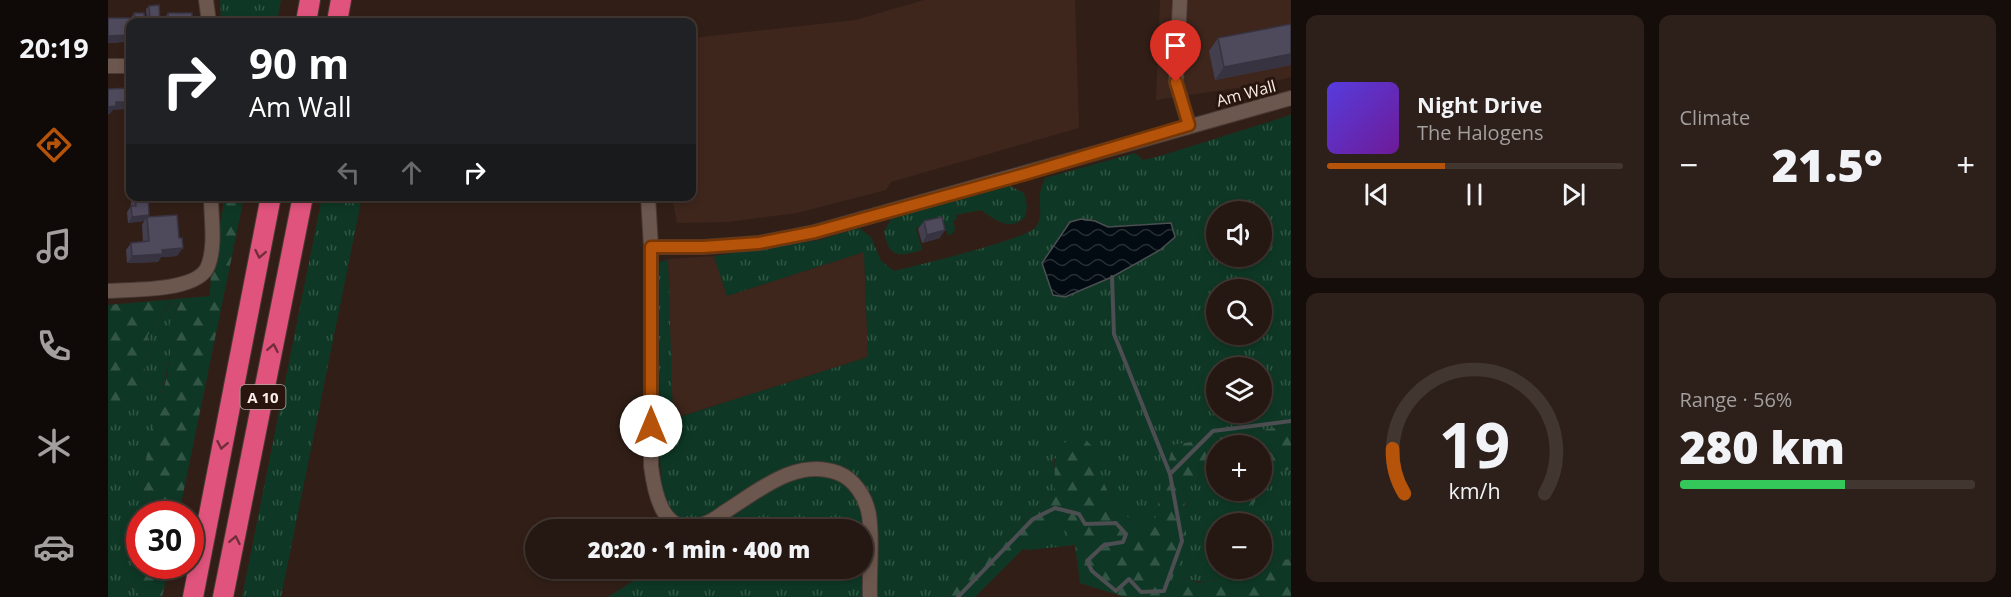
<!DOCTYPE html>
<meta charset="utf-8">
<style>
:root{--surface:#251711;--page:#2d201a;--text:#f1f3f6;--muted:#a39f9f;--line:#423631;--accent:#b45309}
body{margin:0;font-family:"Open Sans",sans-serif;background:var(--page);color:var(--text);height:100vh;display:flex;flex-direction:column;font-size:22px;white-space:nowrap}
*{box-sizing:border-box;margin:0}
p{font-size:20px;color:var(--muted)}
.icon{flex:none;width:33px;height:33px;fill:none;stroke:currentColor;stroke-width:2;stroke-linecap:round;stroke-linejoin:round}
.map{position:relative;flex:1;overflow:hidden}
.panel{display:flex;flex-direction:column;gap:15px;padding:15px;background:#140d09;width:720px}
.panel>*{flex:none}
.banner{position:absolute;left:18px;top:18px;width:570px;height:183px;border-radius:12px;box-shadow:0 3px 9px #0003,0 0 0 2px var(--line);background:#202124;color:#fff;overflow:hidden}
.buttons{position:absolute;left:1098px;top:201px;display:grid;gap:12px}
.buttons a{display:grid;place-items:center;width:66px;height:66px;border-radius:50%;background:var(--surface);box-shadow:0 3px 9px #0003,0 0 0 2px var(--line);font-size:30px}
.speed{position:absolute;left:18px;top:501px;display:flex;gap:12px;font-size:30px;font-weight:700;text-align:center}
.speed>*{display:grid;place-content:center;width:78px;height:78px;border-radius:50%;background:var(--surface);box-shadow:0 3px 9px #0003,0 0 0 2px var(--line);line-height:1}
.speed .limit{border:9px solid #d22;background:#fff;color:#111}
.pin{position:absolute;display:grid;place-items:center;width:51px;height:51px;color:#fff;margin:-62px -26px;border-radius:50% 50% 50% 0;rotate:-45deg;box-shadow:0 0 6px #0007}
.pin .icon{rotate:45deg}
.me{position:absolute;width:66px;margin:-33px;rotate:0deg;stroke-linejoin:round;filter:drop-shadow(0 0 4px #0008)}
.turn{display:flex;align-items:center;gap:21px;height:126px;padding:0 24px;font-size:27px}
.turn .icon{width:78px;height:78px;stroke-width:2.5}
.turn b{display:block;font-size:42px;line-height:51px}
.lanes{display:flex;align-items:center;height:57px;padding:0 24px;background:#0003;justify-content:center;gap:30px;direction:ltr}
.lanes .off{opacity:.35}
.big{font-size:45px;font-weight:800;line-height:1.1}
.panel .widget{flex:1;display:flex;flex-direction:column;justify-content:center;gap:9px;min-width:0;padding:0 21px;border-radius:12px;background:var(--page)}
.panel .dial{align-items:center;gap:0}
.dial svg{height:156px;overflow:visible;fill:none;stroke:var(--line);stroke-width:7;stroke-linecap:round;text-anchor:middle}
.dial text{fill:var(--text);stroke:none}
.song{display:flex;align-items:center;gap:18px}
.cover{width:72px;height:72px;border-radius:9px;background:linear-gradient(135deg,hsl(250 70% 55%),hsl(280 70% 35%))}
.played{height:6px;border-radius:3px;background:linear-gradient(90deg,var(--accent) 40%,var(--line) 40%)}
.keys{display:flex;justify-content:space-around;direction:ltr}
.heat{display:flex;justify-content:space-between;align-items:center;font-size:33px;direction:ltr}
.charge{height:9px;border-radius:4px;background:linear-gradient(90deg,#34c759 56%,var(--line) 0)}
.panel .tiles{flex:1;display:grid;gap:15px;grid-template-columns:repeat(2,1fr)}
.trip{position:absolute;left:417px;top:519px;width:348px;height:60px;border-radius:30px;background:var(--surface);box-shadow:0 3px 9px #0003,0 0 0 2px var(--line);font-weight:800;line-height:60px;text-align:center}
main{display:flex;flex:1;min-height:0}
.tabs{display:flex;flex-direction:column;width:108px;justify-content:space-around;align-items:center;background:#0f0907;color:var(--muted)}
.tabs .icon{width:42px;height:42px}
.tabs .selected{color:var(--accent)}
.tabs b{font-size:27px;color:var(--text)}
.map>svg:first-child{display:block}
.built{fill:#3e261c}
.grass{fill:url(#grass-tufts);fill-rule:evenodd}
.forest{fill:url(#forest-firs)}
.water{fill:url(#water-waves);stroke:#4c4e51;stroke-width:1.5}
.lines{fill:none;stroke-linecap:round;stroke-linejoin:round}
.stream{stroke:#4c4e51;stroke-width:4}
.minor-casing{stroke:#4a3a35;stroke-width:16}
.highway-casing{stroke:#4a3a35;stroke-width:22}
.minor{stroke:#6c574e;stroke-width:14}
.highway{stroke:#e0537d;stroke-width:20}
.wall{fill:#443f4f}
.shaded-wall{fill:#373340}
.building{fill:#4f495c;stroke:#373340;stroke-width:1.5}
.oneway{stroke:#712e3a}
.route-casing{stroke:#753606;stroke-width:15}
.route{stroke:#b45309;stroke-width:10}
.labels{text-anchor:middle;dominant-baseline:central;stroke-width:6;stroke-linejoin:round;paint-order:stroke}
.shield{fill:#27150e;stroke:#bbaca6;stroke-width:1.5}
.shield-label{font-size:15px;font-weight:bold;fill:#faece7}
.street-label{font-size:16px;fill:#faece7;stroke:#27150e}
</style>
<main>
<nav class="tabs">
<b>20:19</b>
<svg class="icon selected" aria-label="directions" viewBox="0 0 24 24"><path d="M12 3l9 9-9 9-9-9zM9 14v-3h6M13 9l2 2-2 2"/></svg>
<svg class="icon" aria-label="music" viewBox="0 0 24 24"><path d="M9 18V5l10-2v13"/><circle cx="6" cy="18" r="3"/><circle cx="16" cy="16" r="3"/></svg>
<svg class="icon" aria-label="phone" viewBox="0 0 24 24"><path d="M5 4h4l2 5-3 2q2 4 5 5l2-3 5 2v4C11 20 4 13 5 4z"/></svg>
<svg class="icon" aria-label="climate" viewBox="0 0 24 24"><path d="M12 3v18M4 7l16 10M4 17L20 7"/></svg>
<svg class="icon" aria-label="car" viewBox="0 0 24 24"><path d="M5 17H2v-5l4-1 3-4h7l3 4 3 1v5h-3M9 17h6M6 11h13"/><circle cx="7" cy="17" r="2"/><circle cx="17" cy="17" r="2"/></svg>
</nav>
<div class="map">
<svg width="1183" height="597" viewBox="0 0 1183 597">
<defs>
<pattern id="grass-tufts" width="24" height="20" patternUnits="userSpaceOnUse" patternTransform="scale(1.5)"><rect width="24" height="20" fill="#0e3825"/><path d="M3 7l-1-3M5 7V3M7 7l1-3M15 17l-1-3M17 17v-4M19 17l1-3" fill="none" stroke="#325545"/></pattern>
<pattern id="forest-firs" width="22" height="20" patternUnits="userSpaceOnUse" patternTransform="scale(1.5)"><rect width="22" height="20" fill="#0e3825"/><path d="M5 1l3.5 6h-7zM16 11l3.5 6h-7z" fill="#325545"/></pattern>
<pattern id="water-waves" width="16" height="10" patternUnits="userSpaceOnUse" patternTransform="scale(1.5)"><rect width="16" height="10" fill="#010b11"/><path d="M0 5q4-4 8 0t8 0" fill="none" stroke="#272f34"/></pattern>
</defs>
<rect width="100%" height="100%" fill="#311f17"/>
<g class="built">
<polygon points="816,0 967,0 971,128 783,182 778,190 689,213 620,222 569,223 564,197 584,196 584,38 747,20"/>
<polygon points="1052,0 1183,0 1183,77 1156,84 1048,100"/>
<polygon points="756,252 760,357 564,419 560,259 606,256 619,296"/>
</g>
<g class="grass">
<polygon points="112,0 173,0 170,16 173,22 113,22"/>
<path d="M1183 115V425L1065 445 1052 493 1047 521 1033 527 1007 508 995 481 946 458 948 492 935 500 838 597H766L768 542 742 473 724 464 697 462 673 470 596 517 580 520 569 517 559 505 554 492 550 426 548 264 560 259 565 419 760 357 756 252 619 296 606 256 712 240 751 228 763 237 773 261 786 271C809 265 918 240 928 227 935 217 931 207 932 196 932 189 935 184 937 178L1027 153 1035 160 1052 156ZM1108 212H1154V256H1108ZM987 221 1000 227 1021 225 1052 250 1004 277 957 297 946 295ZM1108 290H1154V334H1108ZM1108 368H1154V412H1108Z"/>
<path d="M902 186 916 193 919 206 917 217C902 232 887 220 873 210L848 215 849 219 845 220 847 229 844 234 840 235 834 217 828 218V222L808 228 814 250C790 257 781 258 776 231L784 218Z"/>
<polygon points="214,197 254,197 173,597 134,597"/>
<polygon points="64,301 72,303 57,333 63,351 34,486 43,514 32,514 32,566 27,575 24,590 37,597 0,597 0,430 41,386 35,363 40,335"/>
<path d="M1098 466 1103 468 1106 477 1108 479V490L1124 491 1123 501 1147 502 1149 491 1154 490V476L1183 469V559L1154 562V524H1108V568L1127 569C1107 580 1100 586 1077 578L1061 585 1078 521 1075 487 1089 482Z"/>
<path d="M694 475C703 475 714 474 722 476 767 486 756 563 756 597H500L544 569 754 568V530L595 529 665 486Z"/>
<polygon points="952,521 967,545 922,550"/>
</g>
<g class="forest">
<polygon points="115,197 136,197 71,514 43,514 34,486 41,441 58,380 63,351 57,333 72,304 63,301 40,335 35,363 41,386 0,430 0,305 102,296 103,267 115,209"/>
<path d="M1183 425V469L1154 476V446H1108V479L1106 478 1103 468 1098 466 1089 482 1075 487 1078 521V547L1062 584 1077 578 1091 583 1107 580 1127 569 1154 568V562L1183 559V597H1017L972 583 967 545 952 521 922 550 915 549 867 597H838L935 500 947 492C947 461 942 452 970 432L984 446 995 481 1007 508 1033 527 1047 521 1052 493 1065 445Z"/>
<polygon points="1124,491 1149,491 1147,502 1136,510 1123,501"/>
<polygon points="32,566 61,566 54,597 37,597 24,590 27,575"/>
</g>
<polygon class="water" points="973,219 987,221 1000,227 1063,223 1067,237 1052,250 1004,277 957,297 945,295 934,263 962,222"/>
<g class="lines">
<g class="stream">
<polyline points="1062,474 1105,431 1183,421"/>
<polyline points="850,597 925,519 947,508 971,514 977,524 1008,523 1018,534 1015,542 996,545 979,561 984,571 1008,591 1021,579 1033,592 1056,591 1074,541 1062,474 1006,334 1004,277"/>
</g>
<g class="minor-casing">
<g id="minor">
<polyline points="98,0 101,22"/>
<polyline points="1072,0 1068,82 1081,125"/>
<polyline points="0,66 22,66"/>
<path d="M540 196 543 247V466C547 497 556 540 598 523 605 521 612 515 618 511 650 491 689 457 730 473 746 479 758 497 761 515 765 540 761 571 762 597"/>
<polyline points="543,247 595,247 651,243 707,232 1183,98"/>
<path d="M0 291C24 289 90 292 100 266 108 245 103 219 103 196"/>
</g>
</g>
<g class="highway-casing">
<g id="highway">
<polyline points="198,22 202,0"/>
<polyline points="229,22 233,0"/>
<polyline points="85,597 163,196"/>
<polyline points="115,597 195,196"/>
</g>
</g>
<use href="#minor" class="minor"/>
<use href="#highway" class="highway"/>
</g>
<g class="wall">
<polygon points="41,6 52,22 39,22 38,9"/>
<polygon points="26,13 36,13 22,45 16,45 16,42 0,43 0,18 23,18"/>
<polygon points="60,13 84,22 54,22 54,21"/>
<polygon points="1183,24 1183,65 1107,80 1101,51 1110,38"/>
<polygon points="22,138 22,158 20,158 20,141"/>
<polygon points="23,196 40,196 40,217 69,256 53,257 50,262 19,263 18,250 23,243 35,242 34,225 36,221 20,223 19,212 23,206"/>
<polygon points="816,221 832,238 814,243 810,229"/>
</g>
<g class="shaded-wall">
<polygon points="21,35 16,42 0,43 0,36"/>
<polygon points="21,38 22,38 22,45 16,45"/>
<polygon points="1183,54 1183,65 1107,80 1116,67"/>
<polygon points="8,102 22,102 22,109 5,110 2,114 0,114 0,107"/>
<polygon points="41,215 36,221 20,223 24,217"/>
<polygon points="837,230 832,238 814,243 819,235"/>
<polygon points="75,248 69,256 53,257 50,262 19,263 24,256 54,250"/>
</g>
<g class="building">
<polygon points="51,5 52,22 42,22 41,6"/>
<polygon points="26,13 36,13 37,22 22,22 22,38 21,38 21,35 0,36 0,18 27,18"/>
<rect x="60" y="13" width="24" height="9"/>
<polygon points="1183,24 1183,54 1116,67 1110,38"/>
<polygon points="22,84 22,102 8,102 8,106 0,107 0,89 22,88"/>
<polygon points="27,196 40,196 41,215 24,217 23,206 28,206"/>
<polygon points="69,215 71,238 74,238 75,248 54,250 55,254 24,256 23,243 41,241 39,217"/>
<polygon points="834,217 837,230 819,235 816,221"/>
</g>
<defs><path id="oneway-chevron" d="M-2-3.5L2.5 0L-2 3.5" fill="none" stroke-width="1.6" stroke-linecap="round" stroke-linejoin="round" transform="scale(1.5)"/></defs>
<g class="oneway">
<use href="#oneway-chevron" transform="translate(152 254) rotate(101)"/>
<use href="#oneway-chevron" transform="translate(165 348) rotate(-79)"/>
<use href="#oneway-chevron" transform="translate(114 445) rotate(101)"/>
<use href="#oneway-chevron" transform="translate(127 540) rotate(-79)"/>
</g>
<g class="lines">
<g class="route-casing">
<polyline id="route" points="543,426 543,247 595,247 651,243 707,232 917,174 1081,125 1068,82"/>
</g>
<use href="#route" class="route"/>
</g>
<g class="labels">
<rect class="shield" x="132.5" y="385" width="45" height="24" rx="4.5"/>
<g class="shield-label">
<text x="155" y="397">A 10</text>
</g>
<g class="street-label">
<text transform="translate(1138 93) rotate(-15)">Am Wall</text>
</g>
</g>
</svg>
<div class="buttons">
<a><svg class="icon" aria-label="sound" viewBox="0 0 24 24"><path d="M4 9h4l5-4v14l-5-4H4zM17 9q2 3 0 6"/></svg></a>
<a><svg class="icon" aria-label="search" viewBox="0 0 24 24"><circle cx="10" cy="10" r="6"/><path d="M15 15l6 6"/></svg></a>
<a><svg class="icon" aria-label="layers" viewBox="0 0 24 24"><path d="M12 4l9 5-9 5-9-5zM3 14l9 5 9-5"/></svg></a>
<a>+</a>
<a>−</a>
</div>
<div class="speed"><div class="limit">30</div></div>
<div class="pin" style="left:1068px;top:82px;background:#d93025"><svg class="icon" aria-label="arrive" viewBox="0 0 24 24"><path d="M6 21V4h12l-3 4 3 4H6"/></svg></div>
<svg class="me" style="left:543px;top:426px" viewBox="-20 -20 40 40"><circle r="19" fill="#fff"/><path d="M0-13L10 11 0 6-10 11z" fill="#b45309"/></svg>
<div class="trip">20:20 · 1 min · 400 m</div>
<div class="banner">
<div class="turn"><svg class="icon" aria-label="right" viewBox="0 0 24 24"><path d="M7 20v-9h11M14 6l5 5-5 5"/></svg><div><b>90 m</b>Am Wall</div></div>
<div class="lanes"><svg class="icon off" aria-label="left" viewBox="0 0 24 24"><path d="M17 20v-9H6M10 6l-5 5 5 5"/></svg><svg class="icon off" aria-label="ahead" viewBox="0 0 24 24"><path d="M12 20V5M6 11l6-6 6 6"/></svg><svg class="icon" aria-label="right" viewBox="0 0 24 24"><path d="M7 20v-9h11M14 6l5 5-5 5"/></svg></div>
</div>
</div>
<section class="panel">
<div class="tiles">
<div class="widget">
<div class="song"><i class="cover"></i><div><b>Night Drive</b><p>The Halogens</p></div></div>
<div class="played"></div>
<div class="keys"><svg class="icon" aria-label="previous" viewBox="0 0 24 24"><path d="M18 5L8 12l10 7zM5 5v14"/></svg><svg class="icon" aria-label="pause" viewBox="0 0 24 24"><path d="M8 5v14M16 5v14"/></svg><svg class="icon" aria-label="next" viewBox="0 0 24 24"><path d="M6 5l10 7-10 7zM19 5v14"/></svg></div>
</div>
<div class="widget"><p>Climate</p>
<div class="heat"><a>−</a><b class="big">21.5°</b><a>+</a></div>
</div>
<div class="widget dial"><svg viewBox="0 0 100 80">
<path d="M14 69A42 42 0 1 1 86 69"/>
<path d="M14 69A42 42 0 0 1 8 46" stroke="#b45309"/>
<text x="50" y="56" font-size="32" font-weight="700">19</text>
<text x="50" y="72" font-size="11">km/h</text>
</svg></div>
<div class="widget"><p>Range · 56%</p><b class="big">280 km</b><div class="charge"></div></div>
</div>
</section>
</main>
